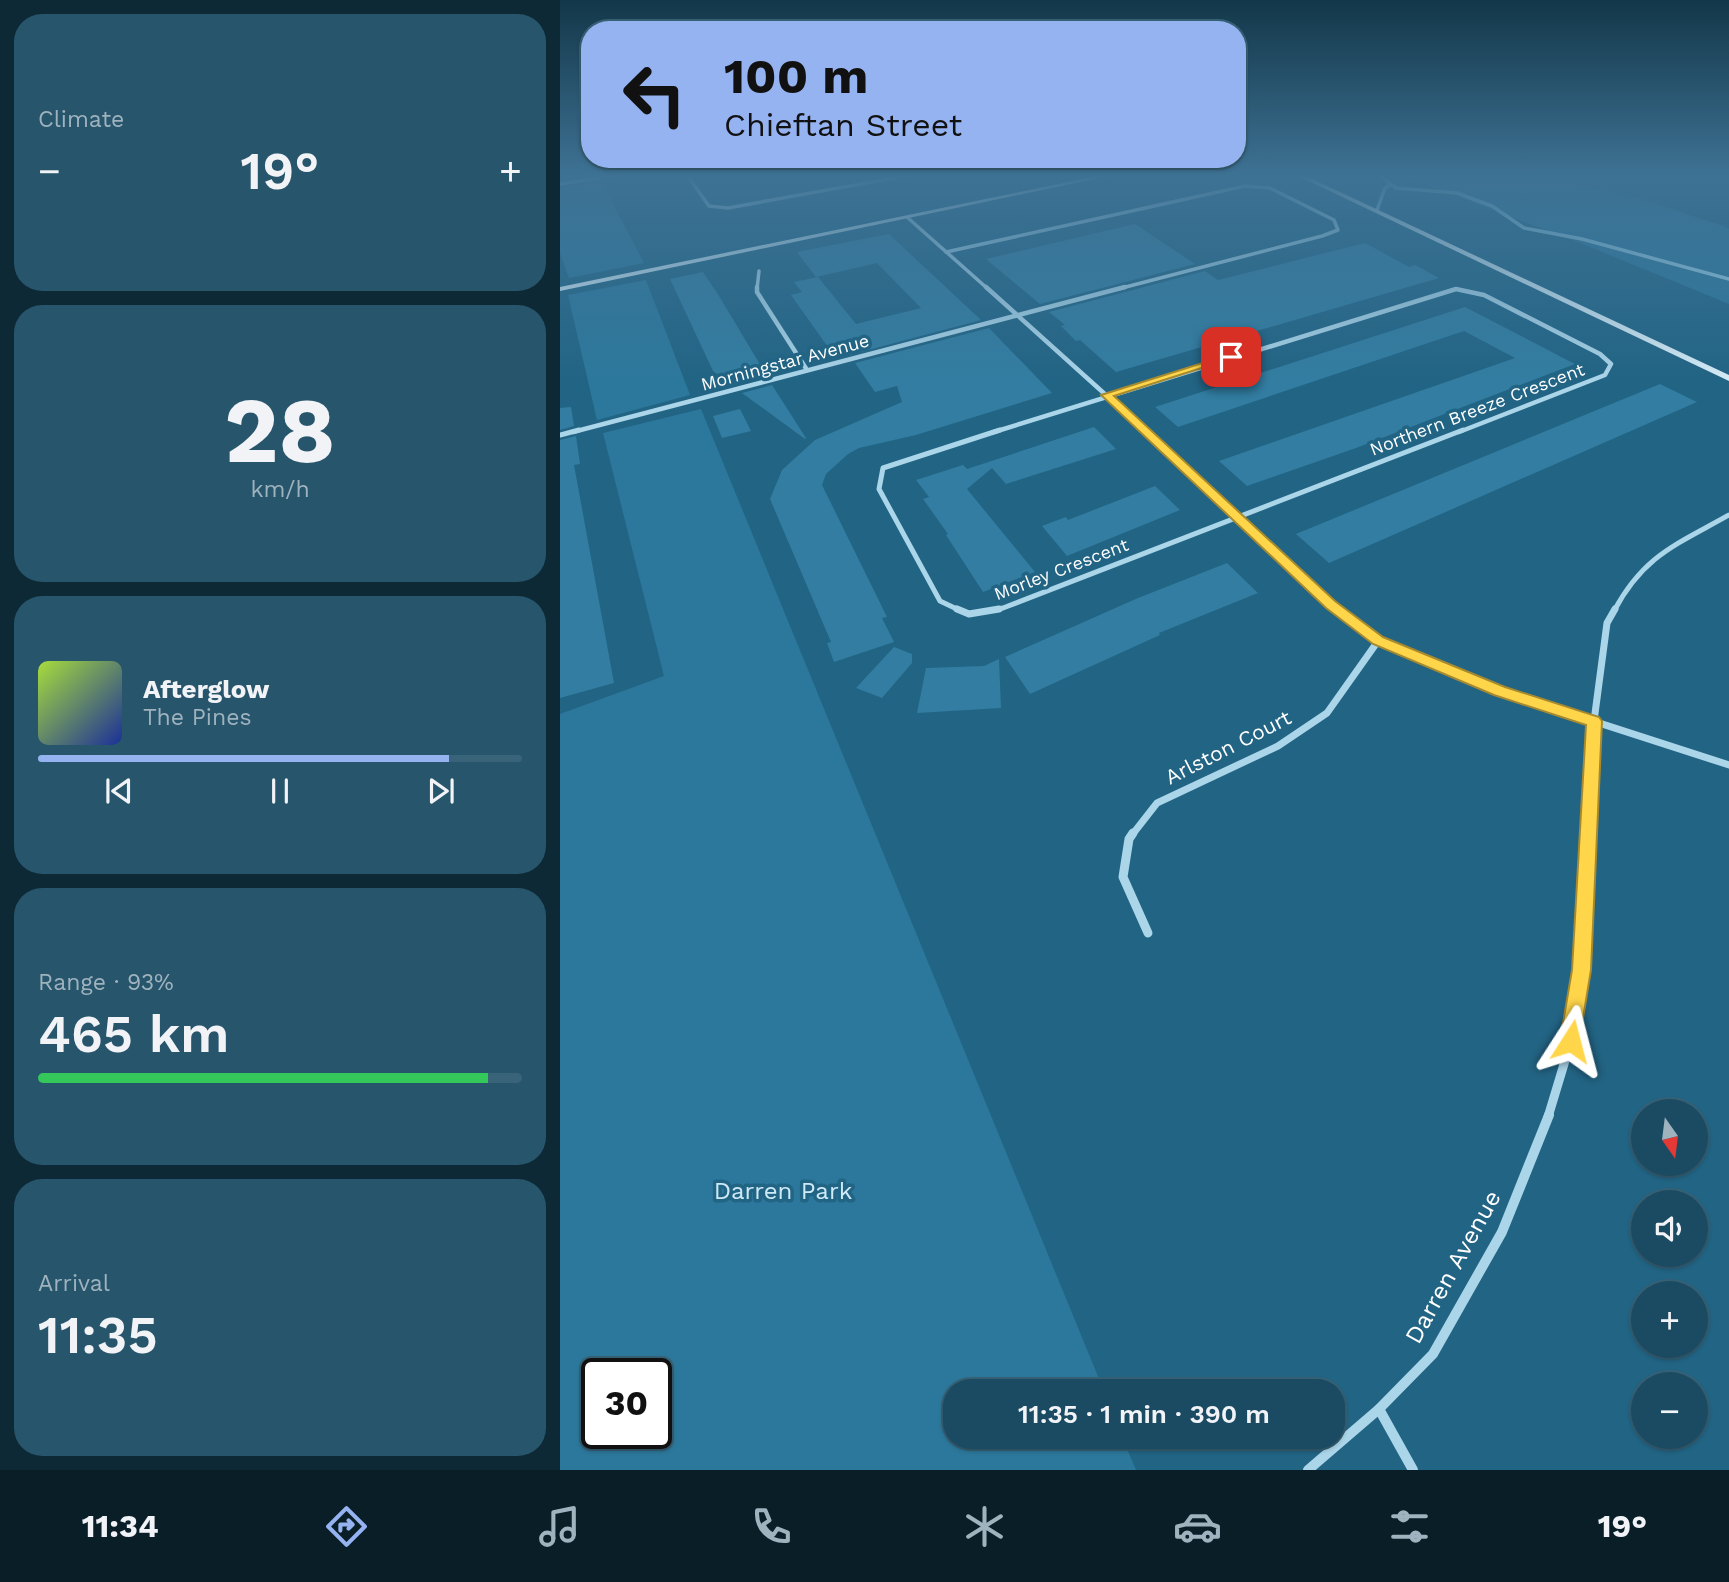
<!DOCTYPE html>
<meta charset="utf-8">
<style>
:root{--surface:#1a4b63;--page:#27556c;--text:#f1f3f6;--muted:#9fb3be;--line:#386378;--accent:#95b2f1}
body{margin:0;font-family:"Work Sans",sans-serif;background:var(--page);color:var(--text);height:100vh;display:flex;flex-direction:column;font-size:26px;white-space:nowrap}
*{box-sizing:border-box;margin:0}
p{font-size:23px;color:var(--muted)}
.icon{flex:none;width:38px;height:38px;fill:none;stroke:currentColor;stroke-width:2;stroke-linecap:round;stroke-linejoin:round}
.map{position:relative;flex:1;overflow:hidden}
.details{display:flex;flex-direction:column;gap:14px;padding:14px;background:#0e2936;width:560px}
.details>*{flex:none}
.banner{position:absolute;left:21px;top:21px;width:665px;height:147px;border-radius:28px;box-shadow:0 2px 5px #0004,0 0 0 2px var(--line);background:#95b2f1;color:#111;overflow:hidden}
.needle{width:46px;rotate:166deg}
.tools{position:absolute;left:1071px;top:1099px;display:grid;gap:14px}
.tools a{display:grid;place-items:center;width:77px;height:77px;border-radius:50%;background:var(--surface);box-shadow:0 2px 5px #0004,0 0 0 2px var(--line);font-size:35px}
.speed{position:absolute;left:21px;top:1358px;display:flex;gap:14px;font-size:35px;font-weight:700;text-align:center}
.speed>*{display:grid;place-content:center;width:91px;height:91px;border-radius:50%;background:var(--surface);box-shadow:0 2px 5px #0004,0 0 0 2px var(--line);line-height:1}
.speed .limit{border:4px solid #111;border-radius:10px;background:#fff;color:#111}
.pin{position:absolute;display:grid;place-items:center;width:60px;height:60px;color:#fff;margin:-30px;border-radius:14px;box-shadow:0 4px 10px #0006}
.me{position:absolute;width:77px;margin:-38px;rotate:9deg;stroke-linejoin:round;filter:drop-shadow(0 0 5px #0008)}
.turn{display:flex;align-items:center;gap:24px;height:147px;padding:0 28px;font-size:32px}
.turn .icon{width:91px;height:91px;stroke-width:2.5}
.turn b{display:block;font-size:49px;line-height:60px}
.big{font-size:52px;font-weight:600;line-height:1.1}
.details .tile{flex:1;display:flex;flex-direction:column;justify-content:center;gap:10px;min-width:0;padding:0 24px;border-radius:28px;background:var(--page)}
.details .dial{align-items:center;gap:0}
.dial b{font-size:91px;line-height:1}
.song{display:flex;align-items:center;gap:21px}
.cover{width:84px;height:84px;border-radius:10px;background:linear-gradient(135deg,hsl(80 70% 55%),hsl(230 70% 35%))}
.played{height:7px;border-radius:4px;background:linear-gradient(90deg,var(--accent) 85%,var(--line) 85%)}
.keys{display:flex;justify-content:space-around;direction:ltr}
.heat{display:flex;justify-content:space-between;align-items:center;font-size:38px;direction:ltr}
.charge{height:10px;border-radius:5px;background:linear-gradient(90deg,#34c759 93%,var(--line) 0)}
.trip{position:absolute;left:383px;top:1379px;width:402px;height:70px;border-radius:28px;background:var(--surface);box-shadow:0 2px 5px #0004,0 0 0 2px var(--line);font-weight:600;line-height:70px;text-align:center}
.menu{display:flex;height:112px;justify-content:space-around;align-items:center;background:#0a1e28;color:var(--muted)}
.menu .icon{width:49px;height:49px}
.menu .on{color:var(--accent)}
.menu b{font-size:32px;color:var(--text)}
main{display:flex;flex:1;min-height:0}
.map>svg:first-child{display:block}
.green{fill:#2c789c;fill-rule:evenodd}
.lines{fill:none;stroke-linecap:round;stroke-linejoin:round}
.stream{stroke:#9fd3ea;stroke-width:3.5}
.building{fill:#327da1}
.street-far5{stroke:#abd5e9;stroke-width:3.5}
.street-far4{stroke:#abd5e9;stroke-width:4.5}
.street-far3{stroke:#abd5e9;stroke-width:5}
.street-far2{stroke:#abd5e9;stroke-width:7}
.street-far1{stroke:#abd5e9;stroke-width:9}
.street{stroke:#abd5e9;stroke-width:10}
.secondary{fill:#d6ecf7;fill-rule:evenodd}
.route{fill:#ffd54a;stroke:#a68a30;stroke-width:2}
.labels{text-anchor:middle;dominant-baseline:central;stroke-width:7;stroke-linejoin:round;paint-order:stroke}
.far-street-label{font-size:18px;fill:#fff;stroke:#226484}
.street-label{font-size:21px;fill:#fff;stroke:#226484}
.near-park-label{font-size:24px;fill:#cfeaf7;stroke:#226484}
.near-street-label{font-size:24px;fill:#fff;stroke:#226484}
</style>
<main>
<section class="details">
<div class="tile"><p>Climate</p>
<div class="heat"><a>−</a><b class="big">19°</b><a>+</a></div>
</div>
<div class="tile dial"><b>28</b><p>km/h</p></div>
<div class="tile">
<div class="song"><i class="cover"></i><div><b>Afterglow</b><p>The Pines</p></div></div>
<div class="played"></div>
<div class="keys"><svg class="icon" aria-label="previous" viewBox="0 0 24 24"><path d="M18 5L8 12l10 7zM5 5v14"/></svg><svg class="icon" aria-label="pause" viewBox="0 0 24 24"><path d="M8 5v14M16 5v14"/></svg><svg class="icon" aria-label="next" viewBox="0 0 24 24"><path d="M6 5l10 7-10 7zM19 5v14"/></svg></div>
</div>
<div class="tile"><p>Range · 93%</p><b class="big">465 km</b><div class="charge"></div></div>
<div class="tile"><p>Arrival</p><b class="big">11:35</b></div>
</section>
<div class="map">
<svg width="1169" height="1470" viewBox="0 0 1169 1470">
<rect width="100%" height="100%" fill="#226484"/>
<g class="green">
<polygon points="840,175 974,175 1091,202 1163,226 1169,229 1169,304 1018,242"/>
<polygon points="41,181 84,263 9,278 0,253 0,189"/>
<polygon points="86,280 130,395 37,420 8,295"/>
<path d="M141 409 544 1391H396V1437H562L576 1470H0V714L104 676 43 433ZM37 1374H96V1433H37Z"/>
</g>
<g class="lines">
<g class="stream">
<polyline points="819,175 836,188 897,193 932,206 964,228 1022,239 1169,279"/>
<polyline points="817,210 825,188 830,185"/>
</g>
</g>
<g class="building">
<polygon points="575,224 635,264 480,304 426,259"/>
<polygon points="329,234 421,320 289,355 283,347 270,350 231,295 242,292 234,282 258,277 296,324 361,308 317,263 256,277 237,252"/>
<polygon points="805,243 849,267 855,265 879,278 556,372 520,340 516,341 501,326 505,325 489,312 645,271 658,280"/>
<polygon points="143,272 159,296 207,376 172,385 153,371 110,279"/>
<polygon points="905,307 1015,364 796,448 687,486 659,461 955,358 904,331 618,427 595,407"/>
<polygon points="429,328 492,393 356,435 299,448 288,454 266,474 262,485 327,617 322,618 334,642 274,662 267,643 271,642 210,499 222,470 255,440 342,402 337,386 315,392 295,363"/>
<polygon points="1100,384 1137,402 769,563 736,534"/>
<polygon points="212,385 246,438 245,439 182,393"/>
<polygon points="11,407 14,426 0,430 0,408"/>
<polygon points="180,409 191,431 162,438 153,416"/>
<polygon points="534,427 556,449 446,484 432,468 407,489 475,572 423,592 386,535 388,534 363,499 369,497 356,480 403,465 407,469"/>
<polygon points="16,436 20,464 14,465 54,683 0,698 0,440"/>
<polygon points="595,486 620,510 507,556 482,526 506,517 508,520"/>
<polygon points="667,563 698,593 599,633 600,635 470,694 445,657 578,598"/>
<polygon points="334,647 352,654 352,663 322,698 296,688"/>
<polygon points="439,659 441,708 357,713 366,668 424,666"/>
</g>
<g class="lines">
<g class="street-far5">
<polyline points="127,175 149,206 168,208 350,175"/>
<polyline points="0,184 58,175"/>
<polyline points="348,218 428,289"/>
<polyline points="386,252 685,186 710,188 774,220 778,230 762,236 558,289"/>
<polyline points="197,289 199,271"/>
</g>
<g class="street-far4">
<polyline points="197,287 197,292 247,370"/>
<polyline points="426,287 587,432"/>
<polyline points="13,432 565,287"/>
<polyline points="434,432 896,289 924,295 1040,354 1051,364 1045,375 899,432"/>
</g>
<g class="street-far3">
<polyline points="585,430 779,611"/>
<polyline points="0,435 19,430"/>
<polyline points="401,611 380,601 319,489 323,468 440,430"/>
<polyline points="429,611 443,608 903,430"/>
<path d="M1054 611C1084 555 1116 545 1169 515"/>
</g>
<g class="street-far2">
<polyline points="397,609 409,614 439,609"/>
<polyline points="777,609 818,641 940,691 1169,765"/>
<polyline points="572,835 597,803 718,746 767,713 818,641"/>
<polyline points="1028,835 1034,721 1047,623 1055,609"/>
</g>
<g class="street-far1">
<polyline points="573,833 569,839 563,877 588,933"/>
<polyline points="988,1117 1011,1041 1021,970 1028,833"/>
</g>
<g class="street">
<polyline points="819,1409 853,1470"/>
<polyline points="748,1470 819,1409 873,1354 942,1232 989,1115"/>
</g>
<g class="secondary">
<polygon points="542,175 554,175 0,291 0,287"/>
<polygon points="736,175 744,175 1169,375 1169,381"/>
</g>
</g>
<linearGradient id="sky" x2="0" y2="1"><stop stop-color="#133749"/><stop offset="0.46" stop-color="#3e7294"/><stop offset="1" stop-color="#3e7294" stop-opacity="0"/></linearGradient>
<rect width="1169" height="381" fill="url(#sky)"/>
<polygon class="route" points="668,355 676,357 554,396 775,601 823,637 945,687 1039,717 1042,721 1031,970 1018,1048 1011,1051 1003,1048 1000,1041 1012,970 1026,725 934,695 813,644 766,608 541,395"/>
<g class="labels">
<g class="far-street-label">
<text transform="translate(225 362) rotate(-15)">Morningstar Avenue</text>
<text transform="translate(917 409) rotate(-21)">Northern Breeze Crescent</text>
<text transform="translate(501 569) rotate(-21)">Morley Crescent</text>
</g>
<g class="street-label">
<text transform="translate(668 747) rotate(-27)">Arlston Court</text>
</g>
<g class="near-park-label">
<text x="223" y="1191">Darren Park</text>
</g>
<g class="near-street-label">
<text transform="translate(893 1267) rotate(-61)">Darren Avenue</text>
</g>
</g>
</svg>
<div class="tools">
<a><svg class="needle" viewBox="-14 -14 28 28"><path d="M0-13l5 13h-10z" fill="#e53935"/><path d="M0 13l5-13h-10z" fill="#9fb3be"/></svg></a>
<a><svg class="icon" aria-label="sound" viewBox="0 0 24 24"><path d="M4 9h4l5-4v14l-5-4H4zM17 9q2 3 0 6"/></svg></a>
<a>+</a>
<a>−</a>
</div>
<div class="speed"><div class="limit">30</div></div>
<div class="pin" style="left:671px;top:357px;background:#d93025"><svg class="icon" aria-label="arrive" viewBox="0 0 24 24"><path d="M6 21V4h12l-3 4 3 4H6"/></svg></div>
<svg class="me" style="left:1011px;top:1041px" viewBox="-20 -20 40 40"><path d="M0-17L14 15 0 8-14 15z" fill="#ffd54a" stroke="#fff" stroke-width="4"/></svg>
<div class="trip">11:35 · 1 min · 390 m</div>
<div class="banner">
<div class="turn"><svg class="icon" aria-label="left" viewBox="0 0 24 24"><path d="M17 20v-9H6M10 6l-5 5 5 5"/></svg><div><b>100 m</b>Chieftan Street</div></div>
</div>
</div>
</main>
<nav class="menu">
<b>11:34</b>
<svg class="icon on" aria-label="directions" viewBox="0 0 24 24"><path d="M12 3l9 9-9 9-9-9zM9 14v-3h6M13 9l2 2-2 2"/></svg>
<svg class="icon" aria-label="music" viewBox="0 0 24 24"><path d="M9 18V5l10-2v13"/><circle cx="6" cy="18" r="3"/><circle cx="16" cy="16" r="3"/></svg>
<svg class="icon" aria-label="phone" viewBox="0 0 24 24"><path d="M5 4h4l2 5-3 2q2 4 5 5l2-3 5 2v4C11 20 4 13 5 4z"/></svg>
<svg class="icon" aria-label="climate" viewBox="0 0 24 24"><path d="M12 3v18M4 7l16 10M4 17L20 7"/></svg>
<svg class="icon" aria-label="car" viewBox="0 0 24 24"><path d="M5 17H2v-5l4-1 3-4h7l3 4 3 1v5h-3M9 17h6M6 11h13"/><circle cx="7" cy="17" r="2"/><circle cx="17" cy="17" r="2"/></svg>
<svg class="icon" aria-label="filters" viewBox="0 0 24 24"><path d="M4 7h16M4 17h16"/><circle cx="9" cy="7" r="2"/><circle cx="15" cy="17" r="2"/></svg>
<b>19°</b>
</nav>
